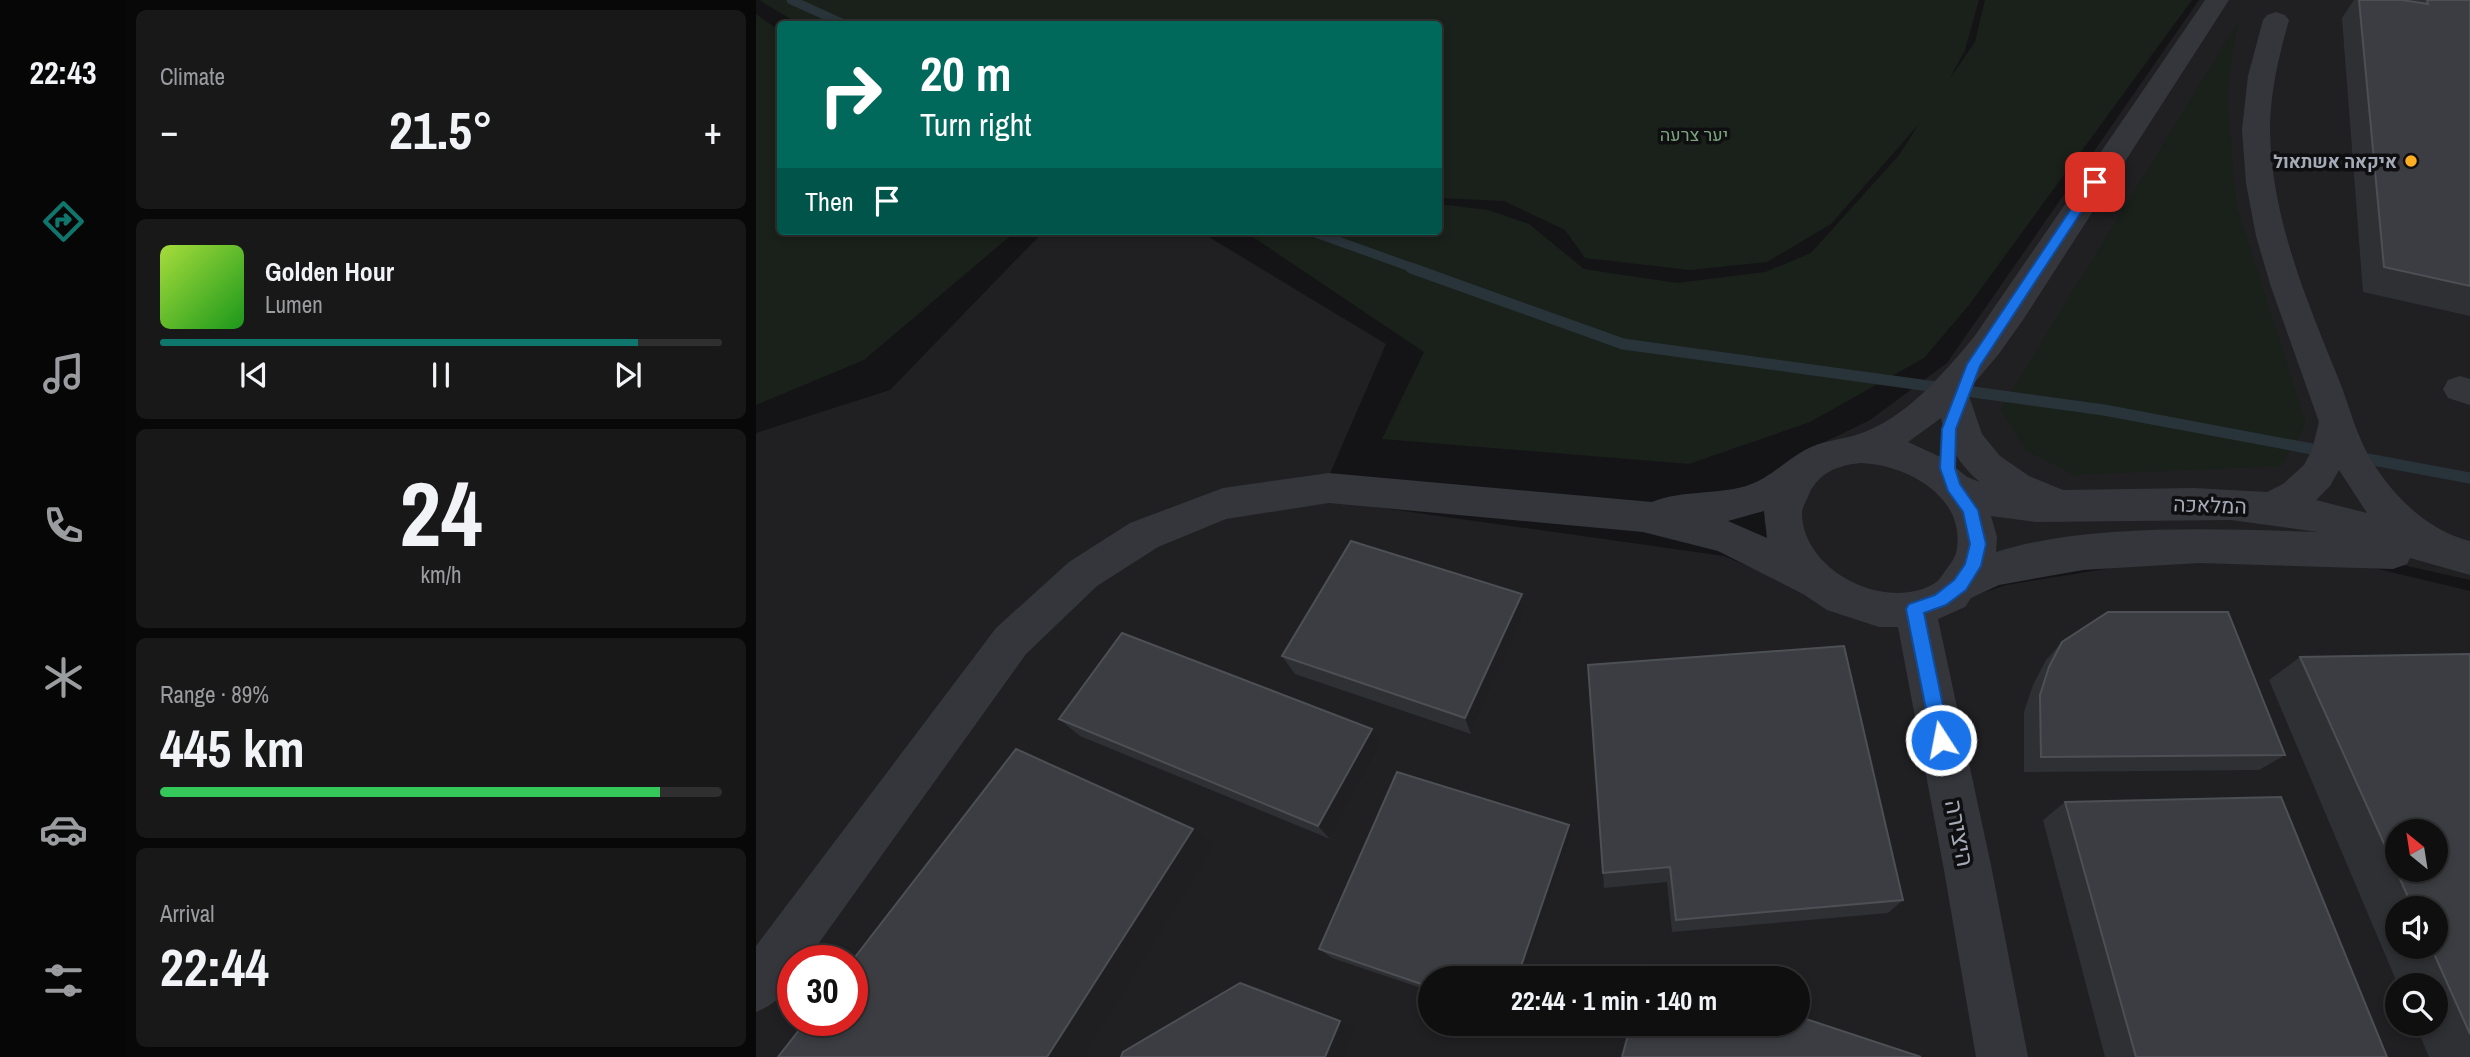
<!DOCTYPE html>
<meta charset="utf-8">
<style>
:root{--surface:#0f0f10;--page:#181819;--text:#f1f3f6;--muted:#9b9c9f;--line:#2f2f30;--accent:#0f766e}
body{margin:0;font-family:"Archivo Narrow",Heebo,sans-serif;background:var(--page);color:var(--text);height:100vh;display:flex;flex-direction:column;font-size:26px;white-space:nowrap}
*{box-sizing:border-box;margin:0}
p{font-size:23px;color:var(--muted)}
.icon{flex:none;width:38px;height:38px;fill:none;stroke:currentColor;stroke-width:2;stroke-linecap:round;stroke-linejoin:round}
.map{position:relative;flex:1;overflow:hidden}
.details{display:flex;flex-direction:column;gap:10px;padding:10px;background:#080809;width:630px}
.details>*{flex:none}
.top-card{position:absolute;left:21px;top:21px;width:665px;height:214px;border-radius:7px;box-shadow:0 4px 10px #0003,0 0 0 2px var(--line);background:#00695c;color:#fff;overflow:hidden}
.needle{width:46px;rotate:330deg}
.tools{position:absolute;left:1629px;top:819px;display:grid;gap:14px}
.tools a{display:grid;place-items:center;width:63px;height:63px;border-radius:50%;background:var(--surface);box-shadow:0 4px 10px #0003,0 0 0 2px var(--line);font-size:35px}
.speed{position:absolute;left:21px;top:945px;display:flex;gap:14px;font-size:35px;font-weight:700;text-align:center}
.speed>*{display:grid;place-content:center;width:91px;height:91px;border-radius:50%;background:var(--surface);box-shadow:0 4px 10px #0003,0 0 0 2px var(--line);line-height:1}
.speed .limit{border:10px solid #d22;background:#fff;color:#111}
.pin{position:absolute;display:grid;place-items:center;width:60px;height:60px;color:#fff;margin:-30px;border-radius:14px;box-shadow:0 4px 10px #0006}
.me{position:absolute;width:77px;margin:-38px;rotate:349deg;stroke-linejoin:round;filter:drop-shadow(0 0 5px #0008)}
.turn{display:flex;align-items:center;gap:24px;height:147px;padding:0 28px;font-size:32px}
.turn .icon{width:91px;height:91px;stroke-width:2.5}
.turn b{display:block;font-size:49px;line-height:60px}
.then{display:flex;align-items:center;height:66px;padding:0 28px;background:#0003;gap:14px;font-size:26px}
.big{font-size:52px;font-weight:700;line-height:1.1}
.details .tile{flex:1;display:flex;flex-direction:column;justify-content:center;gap:10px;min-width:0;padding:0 24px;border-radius:10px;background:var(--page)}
.details .dial{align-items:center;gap:0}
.dial b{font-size:91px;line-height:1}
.song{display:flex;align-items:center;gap:21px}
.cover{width:84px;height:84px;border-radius:10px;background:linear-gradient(135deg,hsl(80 70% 55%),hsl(120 70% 35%))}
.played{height:7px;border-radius:4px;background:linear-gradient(90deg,var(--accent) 85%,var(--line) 85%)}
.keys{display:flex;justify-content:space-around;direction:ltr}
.heat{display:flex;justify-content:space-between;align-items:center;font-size:38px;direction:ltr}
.charge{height:10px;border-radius:5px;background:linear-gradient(90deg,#34c759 89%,var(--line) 0)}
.trip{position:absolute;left:662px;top:966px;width:392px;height:70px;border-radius:35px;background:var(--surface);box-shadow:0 4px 10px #0003,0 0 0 2px var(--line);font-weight:700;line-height:70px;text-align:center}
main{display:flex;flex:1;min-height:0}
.tab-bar{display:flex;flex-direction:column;width:126px;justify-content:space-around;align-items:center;background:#060606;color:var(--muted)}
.tab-bar .icon{width:49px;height:49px}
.tab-bar .on{color:var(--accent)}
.tab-bar b{font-size:32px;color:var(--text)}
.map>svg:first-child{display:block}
.built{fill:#202023;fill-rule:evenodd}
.green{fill:#19211a}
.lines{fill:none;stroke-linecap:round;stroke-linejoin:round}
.stream-far1{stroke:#29333a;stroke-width:9}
.stream{stroke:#29333a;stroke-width:11}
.minor{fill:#34363b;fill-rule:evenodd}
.wall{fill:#2f3034;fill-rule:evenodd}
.shaded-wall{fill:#1f1f22}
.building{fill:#3b3d42;stroke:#4c4f54;stroke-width:2;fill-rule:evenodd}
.route{fill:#1a73e8;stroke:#114b97;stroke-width:2}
.poi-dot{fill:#feae23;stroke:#0f0f11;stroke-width:2.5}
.labels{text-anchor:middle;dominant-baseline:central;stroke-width:7;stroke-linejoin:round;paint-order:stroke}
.far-park-label{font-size:18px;fill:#7aa37b;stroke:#0f0f11}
.far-poi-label{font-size:18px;font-weight:bold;fill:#a4abb7;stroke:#0f0f11;text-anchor:end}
.street-label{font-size:21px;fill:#a4abb7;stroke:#0f0f11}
.near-street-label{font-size:24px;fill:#a4abb7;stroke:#0f0f11}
</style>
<main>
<nav class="tab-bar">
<b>22:43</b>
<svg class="icon on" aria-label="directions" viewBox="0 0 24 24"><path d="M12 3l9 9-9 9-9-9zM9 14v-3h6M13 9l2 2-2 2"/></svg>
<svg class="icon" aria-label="music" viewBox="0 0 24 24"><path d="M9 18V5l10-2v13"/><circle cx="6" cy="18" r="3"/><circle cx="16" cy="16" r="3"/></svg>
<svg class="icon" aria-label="phone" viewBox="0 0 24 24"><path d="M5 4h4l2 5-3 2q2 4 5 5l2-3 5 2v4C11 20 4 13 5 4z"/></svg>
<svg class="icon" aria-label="climate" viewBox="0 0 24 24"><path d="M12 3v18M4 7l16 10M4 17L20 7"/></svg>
<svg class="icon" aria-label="car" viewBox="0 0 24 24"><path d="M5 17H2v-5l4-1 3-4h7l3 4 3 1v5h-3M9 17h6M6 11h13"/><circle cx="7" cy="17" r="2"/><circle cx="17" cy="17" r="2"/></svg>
<svg class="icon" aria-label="filters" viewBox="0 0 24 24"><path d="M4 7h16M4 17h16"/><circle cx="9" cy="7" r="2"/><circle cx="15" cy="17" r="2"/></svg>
</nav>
<section class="details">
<div class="tile"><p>Climate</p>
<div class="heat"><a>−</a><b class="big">21.5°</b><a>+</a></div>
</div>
<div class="tile">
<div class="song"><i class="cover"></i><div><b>Golden Hour</b><p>Lumen</p></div></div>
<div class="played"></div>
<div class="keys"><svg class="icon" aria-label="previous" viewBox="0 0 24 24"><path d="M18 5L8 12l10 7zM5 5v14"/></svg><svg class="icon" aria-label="pause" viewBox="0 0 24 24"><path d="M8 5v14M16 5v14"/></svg><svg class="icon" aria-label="next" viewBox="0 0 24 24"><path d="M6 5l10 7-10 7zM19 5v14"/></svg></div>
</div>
<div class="tile dial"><b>24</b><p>km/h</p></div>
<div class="tile"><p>Range · 89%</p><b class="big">445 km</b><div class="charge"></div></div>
<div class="tile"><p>Arrival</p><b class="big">22:44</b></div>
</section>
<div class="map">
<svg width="1714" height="1057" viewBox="0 0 1714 1057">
<rect width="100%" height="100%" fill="#141416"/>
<path class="built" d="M1443 0H1714V580L1638 563 1593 562 1714 591V1057H0V433L134 390 288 231H443L630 344 563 499 968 556 1131 625 1250 585 1418 558 1419 554 1240 575 1148 612 1025 564 1008 520 1040 456 1114 420 1191 363ZM1642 831H1680V870H1642ZM1642 908H1680V947H1642ZM37 961H96V1020H37ZM674 978H1041V1024H674ZM1642 985H1680V1024H1642Z"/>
<g class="green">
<polygon points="3,0 1223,0 1209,50 1193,80 1219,42 1229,0 1436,0 1213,305 1168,358 1054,422 933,464 626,439 668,352 488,231 682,231 683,204 732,210 773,224 828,269 921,283 1009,272 1055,253 1143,155 1163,124 1075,224 1011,262 934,270 829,258 809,230 748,201 683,198 682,24 43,24"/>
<polygon points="0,14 24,31 24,231 260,231 108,360 0,405"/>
<polygon points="1482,22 1471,94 1480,203 1550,424 1525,466 1318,475 1270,450 1244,410"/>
</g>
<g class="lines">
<g class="stream-far1">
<polyline points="35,0 88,24"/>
<polyline points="554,231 660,269"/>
</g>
<g class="stream">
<polyline points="655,268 867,344 1348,410 1572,452"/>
<polyline points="1601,457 1714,478"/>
</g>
<g class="minor">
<path d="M1449 0H1473L1267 320 1242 355 1208 395 1213 396 1226 434 1244 456 1273 476 1307 490 1438 488 1511 492 1527 484 1548 465 1556 450 1563 422 1515 287 1500 236 1490 183 1486 130 1492 76 1507 20 1511 15 1520 12 1529 15 1533 20C1523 56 1514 92 1514 130 1515 217 1551 301 1583 380 1594 408 1601 438 1617 463 1640 499 1673 531 1714 541V575L1654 558 1651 564 1637 569 1443 563 1327 570 1243 585 1215 598 1209 607 1182 619 1236 870 1272 1057H1220L1188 870 1142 627H1123L1071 610 1047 594 962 551 887 532 573 503 470 519 402 547 341 586 270 654 50 961H37C37 988 24 1002 0 1012V946L240 628 313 562 374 523 467 488 573 473 896 502C925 490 960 495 990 486 1013 479 1029 461 1049 450 1065 441 1083 440 1100 435 1149 420 1187 374 1218 337ZM1185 418C1189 442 1205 467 1224 482L1211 477 1189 459 1152 442ZM1105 463C1150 465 1208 495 1201 548 1200 556 1197 560 1192 567 1188 572 1184 580 1179 583 1131 613 1046 571 1046 513 1046 507 1051 500 1053 494 1063 472 1083 465 1105 463ZM1583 470 1611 513 1560 500 1574 486ZM1008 511 1011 538 972 521ZM1235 516 1280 522 1475 520 1562 532C1465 529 1332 523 1240 552L1241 537Z"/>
<polygon points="1704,376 1714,379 1714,405 1692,398 1687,389 1692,380"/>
</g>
</g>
<g class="wall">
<polygon points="1598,0 1714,0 1714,316 1607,292 1586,18"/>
<polygon points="766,594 770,614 715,734 539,674 526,656"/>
<polygon points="1306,642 1529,755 1503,770 1268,772 1268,712 1277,685 1290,660"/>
<path d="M1714 654V1057H1673L1659 1024H1680V985H1642L1513 680 1544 657ZM1642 908H1680V947H1642Z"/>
<polygon points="834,688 1147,900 1132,913 916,932 911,882 848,888"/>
<polygon points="303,719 625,745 574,839 324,736"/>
<polygon points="1309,802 1631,1057 1349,1057 1287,820"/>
<polygon points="815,838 768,978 674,978 674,991 576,958 563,949"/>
</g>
<g class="shaded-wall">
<polygon points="766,594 770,614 715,734 709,718"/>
<polygon points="616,729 625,745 574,839 562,826"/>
<polygon points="813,825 815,838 768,978 761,978"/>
<polygon points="437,829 459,845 327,1057 291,1057"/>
<polygon points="584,1021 599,1028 587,1057 569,1057"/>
</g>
<g class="building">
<polygon points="1603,0 1646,0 1672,4 1671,0 1714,0 1714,286 1628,267"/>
<polygon points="595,541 766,594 709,718 526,656"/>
<polygon points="1352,612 1472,612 1529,755 1285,757 1284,695 1293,667 1306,642"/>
<polygon points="366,633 616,729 562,826 303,719"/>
<polygon points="1088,646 1147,900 920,920 914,867 847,873 832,665"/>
<path d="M1714 654V1034L1675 947H1680V908H1657L1544 657ZM1642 831H1680V870H1642Z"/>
<polygon points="260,749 437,829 291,1057 22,1057 51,1020 96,1020 96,961"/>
<polygon points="641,772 813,825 761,978 674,978 674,987 563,949"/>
<polygon points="1525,797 1631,1057 1380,1057 1309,802"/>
<polygon points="890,965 929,978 887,978"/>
<polygon points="484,983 584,1021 569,1057 365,1057 367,1052"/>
<polygon points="1041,1016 1165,1057 866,1057 875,1024 1041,1024"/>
</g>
<polygon class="route" points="1339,178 1345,182 1224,366 1200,429 1199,468 1204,484 1222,510 1230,544 1225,566 1210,590 1190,605 1168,613 1194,740 1192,746 1185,748 1179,746 1176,740 1150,609 1153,604 1179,595 1198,580 1209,564 1214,544 1207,512 1192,491 1184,468 1186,429 1211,364 1335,179"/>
<circle class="poi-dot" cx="1655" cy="161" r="7"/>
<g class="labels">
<g class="far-park-label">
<text x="938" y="134">יער צרעה</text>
</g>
<g class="far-poi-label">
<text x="1641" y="161">איקאה אשתאול</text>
</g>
<g class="street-label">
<text transform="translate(1454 505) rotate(2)">המלאכה</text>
</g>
<g class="near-street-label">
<text transform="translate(1204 833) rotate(79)">היצירה</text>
</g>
</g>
</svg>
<div class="tools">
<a><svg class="needle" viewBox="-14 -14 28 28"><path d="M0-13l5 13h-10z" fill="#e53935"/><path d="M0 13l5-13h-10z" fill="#9b9c9f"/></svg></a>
<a><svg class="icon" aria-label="sound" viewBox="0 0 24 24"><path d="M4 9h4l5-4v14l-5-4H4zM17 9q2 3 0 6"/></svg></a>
<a><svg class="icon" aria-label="search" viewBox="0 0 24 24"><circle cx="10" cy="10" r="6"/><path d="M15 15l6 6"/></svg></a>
</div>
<div class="speed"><div class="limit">30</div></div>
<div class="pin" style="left:1339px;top:182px;background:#d93025"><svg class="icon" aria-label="arrive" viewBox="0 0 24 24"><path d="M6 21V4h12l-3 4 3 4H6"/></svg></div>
<svg class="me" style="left:1185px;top:740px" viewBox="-20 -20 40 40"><circle r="17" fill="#1a73e8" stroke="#fff" stroke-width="3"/><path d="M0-11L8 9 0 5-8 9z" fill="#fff"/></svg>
<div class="trip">22:44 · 1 min · 140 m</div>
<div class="top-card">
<div class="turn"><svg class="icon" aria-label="right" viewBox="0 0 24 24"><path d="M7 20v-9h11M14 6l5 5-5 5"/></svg><div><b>20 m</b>Turn right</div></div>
<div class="then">Then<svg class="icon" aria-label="arrive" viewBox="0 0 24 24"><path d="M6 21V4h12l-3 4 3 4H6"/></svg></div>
</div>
</div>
</main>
